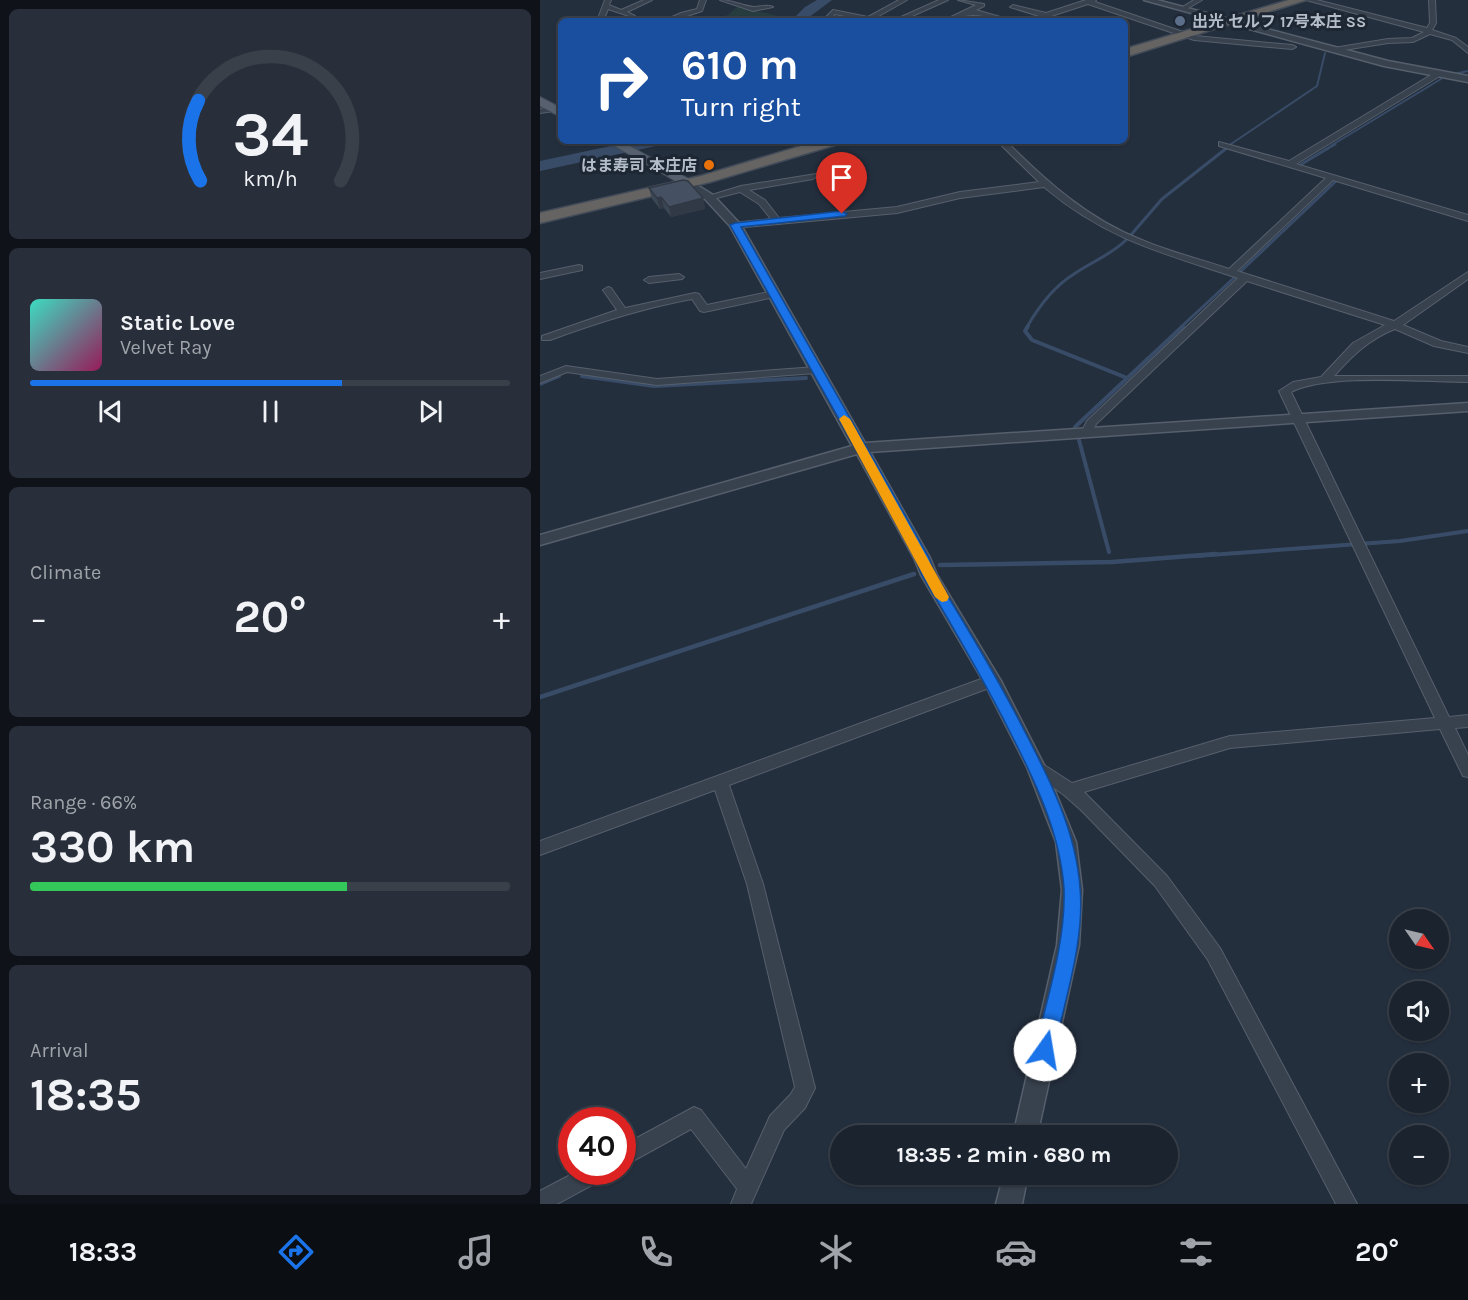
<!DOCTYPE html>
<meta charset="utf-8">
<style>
:root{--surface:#1b232e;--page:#282f3a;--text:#f1f3f6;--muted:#a0a4aa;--line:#39404a;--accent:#1a73e8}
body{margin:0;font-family:Karla,"Noto Sans JP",sans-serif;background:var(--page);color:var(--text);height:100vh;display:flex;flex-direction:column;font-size:22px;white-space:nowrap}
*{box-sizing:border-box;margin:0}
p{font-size:20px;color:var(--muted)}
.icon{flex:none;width:33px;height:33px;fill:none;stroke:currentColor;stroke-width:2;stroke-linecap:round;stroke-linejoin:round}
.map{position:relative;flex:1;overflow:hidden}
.details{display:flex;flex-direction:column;gap:9px;padding:9px;background:#0f1319;width:540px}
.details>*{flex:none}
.banner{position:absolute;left:18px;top:18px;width:570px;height:126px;border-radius:9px;box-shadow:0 2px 4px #0004,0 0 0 2px var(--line);background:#1a4fa0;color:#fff;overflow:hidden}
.needle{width:39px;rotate:124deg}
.fabs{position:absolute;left:849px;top:909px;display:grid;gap:12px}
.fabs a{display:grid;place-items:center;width:60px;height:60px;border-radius:50%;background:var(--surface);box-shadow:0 2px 4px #0004,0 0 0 2px var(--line);font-size:30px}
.speed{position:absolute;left:18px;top:1107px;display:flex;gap:12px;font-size:30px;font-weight:700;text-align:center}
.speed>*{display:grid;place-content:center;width:78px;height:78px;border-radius:50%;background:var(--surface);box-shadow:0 2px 4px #0004,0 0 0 2px var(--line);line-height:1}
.speed .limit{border:9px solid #d22;background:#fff;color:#111}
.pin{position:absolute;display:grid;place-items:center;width:51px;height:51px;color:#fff;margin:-62px -26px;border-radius:50% 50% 50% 0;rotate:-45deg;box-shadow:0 0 6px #0007}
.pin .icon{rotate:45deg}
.me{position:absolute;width:66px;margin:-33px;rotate:13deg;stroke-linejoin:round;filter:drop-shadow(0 0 4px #0008)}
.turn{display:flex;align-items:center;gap:21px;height:126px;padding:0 24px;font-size:27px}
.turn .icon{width:78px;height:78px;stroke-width:2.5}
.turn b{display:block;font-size:42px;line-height:51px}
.big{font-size:45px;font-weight:700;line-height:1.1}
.details .card{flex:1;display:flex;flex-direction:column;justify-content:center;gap:9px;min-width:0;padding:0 21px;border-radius:9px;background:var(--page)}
.details .dial{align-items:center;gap:0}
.dial svg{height:156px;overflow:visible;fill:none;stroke:var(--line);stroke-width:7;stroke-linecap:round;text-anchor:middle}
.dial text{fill:var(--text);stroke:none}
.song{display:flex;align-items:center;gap:18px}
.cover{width:72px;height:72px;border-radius:9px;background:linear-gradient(135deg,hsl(170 70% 55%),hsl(330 70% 35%))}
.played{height:6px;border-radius:3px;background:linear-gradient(90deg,var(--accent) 65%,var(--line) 65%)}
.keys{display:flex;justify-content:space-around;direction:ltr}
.heat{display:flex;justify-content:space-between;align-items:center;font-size:33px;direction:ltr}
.charge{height:9px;border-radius:4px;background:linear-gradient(90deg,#34c759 66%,var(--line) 0)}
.trip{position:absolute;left:290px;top:1125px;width:348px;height:60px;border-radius:30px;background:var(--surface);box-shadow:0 2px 4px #0004,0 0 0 2px var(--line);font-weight:700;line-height:60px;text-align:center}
.tab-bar{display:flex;height:96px;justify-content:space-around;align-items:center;background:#0b0e12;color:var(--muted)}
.tab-bar .icon{width:42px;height:42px}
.tab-bar .current{color:var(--accent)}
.tab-bar b{font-size:27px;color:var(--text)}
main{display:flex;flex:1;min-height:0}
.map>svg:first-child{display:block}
.green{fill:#263c3f}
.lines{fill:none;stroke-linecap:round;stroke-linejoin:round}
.stream-far3{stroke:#394c67;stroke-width:2}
.stream-far2{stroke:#394c67;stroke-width:3}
.stream-far1{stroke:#394c67;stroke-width:4}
.stream{stroke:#394c67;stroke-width:4.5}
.river{fill:#394c67;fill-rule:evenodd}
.minor-casing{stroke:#565f6c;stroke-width:2}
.tertiary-casing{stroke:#565f6c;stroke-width:3}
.primary-casing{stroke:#414a57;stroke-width:2}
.trunk-casing{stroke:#434c59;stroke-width:3}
.minor{fill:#38414e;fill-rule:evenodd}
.tertiary{fill:#38414e;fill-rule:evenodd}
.primary{fill:#56606e;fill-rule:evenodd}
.trunk{fill:#656462;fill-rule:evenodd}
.wall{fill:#3b4654}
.shaded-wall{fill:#303945}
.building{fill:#455162;stroke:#303945;stroke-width:1.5}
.route{fill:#1a73e8;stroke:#114b97;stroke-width:1.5}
.slow{fill:#f59e0b}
.service-dot{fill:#5c6f8a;stroke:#1d2633;stroke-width:2}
.food-dot{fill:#e8710a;stroke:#1d2633;stroke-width:2}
.labels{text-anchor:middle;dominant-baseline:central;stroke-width:6;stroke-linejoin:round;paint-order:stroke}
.far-poi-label{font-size:16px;font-weight:bold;fill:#b4bcc9;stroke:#1d2633;text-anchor:start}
</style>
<main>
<section class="details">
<div class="card dial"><svg viewBox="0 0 100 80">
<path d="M14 69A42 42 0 1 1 86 69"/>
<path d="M14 69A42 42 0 0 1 13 28" stroke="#1a73e8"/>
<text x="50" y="56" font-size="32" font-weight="700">34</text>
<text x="50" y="72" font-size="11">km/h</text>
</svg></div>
<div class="card">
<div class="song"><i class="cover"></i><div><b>Static Love</b><p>Velvet Ray</p></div></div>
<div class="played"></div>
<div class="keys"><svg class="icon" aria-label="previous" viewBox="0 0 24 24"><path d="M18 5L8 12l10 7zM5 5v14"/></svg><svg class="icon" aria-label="pause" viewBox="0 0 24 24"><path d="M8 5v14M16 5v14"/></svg><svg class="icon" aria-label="next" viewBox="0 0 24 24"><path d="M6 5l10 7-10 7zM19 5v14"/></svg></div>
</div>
<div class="card"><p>Climate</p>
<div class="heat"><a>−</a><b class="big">20°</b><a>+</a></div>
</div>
<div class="card"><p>Range · 66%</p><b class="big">330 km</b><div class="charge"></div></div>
<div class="card"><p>Arrival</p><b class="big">18:35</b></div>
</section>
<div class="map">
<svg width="928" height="1204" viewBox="0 0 928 1204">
<rect width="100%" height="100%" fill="#242f3e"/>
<polygon class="green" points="198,6 249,19 248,21 165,21 188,15"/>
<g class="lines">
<g class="stream-far3">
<polyline points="914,74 928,71"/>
<polyline points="691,144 777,86 785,53"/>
<polyline points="792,145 901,79"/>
</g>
<g class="stream-far2">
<polyline points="760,165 795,144"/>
<polyline points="590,236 622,199 688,147"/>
<polyline points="701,271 796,181"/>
<path d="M487 327C499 306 513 287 534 274 551 262 571 255 586 240"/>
<polyline points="641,327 695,277"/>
</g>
<g class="stream-far1">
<polyline points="488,326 485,331 492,340 587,378"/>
<polyline points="42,376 114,386 266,378"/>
<polyline points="0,384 19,376"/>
<polyline points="535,427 643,326"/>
<polyline points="539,440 569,552"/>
<polyline points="656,556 860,541 928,531"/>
</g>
<g class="stream">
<polyline points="400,565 572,562 676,554"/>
<polyline points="0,697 374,574"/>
</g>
<g class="river">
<polygon points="277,0 292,0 264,21 251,21 265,7"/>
<polygon points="94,141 124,141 116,146 0,171 0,161"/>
</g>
<g class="minor-casing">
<g id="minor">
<polygon points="65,0 71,0 69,5 81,10 104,0 112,0 87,12 95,16 95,18 68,9 63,21 57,21"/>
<polygon points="160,0 166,0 162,11 132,21 123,21 141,13 157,9"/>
<path d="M180 0C192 0 202 6 214 7 221 7 227 4 233 7L213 11Z"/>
<polygon points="359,0 367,0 330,21 295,14 289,21 282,21 293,10 328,17"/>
<polygon points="399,0 408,0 361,21 352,21"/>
<path d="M418 0 444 4V6L436 10 474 21C455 21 437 10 419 18L423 21 411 19V17L436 5Z"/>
<polygon points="546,0 556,0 555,2 655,36 752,45 756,47 752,49 654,40 548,4 496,21 486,21 499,16 470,7 473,5 506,13"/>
<polygon points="654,0 662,0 645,10 641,10 641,8"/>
<polygon points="766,0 777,0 887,28 890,23 889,0 895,0 896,23 892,30 916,38 928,47 928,53 912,40 890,34 873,42 848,43 791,52 791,48 794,48 848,39 872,38 884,32"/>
<path d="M896 72 903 74 756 164 928 215V221L793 180 697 271 854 321 928 272V279L863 325 901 341 928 347V353L894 346 855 329C829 339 812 356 794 376H928V382C883 382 789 373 751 392L909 717 928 715V727L915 728 928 755V777L923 776 900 729 690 748 544 792 627 876 680 948 817 1204H796L668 960 615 886 541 810 524 795 491 771 488 767 491 763 496 761 501 763 532 783 690 736 895 718 739 391 753 382 781 377 813 343 845 325 707 281 556 424 551 436 547 437 541 433 547 421 698 278C623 253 567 240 504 187L420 198 357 213 195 228 192 227V223L231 219 219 204 200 192 169 200 165 197 201 186 276 174 277 176 273 179 209 190 225 200 239 218 357 207 420 192 499 182 457 141H466C506 181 548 219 602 240 630 252 660 259 689 269L786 178 679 146V142L749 161Z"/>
<polygon points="21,106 21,110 0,113 0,109"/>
<polygon points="39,265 42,266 42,270 0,279 0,273"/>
<polygon points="139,274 144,277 142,279 109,283 104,280 109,277"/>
<path d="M68 287 71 288 85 308 155 293 159 294 167 305 234 291 239 294 234 297 164 312 160 311 152 299C103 308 56 323 10 340H2V336L77 310 63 290Z"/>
<polygon points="26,366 117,379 276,367 281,370 276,373 117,385 27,372 0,383 0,376"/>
<polygon points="452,675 457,677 459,681 457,685 189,785 223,884 275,1088 265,1108 244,1130 211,1204 191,1204 197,1189 151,1129 82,1167 82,1146 154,1107 161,1110 206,1169 230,1116 251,1094 255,1087 207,884 175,790 0,855 0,841"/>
<polygon points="36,1172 66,1172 63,1179 17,1204 0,1204 0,1191"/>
</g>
</g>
<g class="tertiary-casing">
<g id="tertiary">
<polygon points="604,0 617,0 848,61 928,76 928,82 844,66"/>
<polygon points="149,180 173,195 201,225 325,443 928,403 928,411 330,452 390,558 397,575 461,681 505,767 536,842 542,890 539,945 497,1136 473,1136 517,945 522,890 516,842 487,767 445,684 381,575 374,558 317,454 0,545 0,535 312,446 190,226 165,199 145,185 144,183"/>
<polygon points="464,1174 488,1174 482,1204 456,1204"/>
</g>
</g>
<g class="primary-casing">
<g id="primary">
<polygon points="0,97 21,108 21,117 0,106"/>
<polygon points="66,141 81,141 156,183 149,187 144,186"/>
</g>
</g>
<g class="trunk-casing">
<g id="trunk">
<polygon points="749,0 766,0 585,57 585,49"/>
<polygon points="278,141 300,141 298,144 170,182 0,223 0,213 161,176"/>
</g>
</g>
<use href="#minor" class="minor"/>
<use href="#tertiary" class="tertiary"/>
<use href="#primary" class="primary"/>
<use href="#trunk" class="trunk"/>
</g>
<polygon class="wall" points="109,188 163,198 165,209 131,217 124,208 120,209 112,199"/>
<g class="shaded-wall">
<polygon points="121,197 124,208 120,209 117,198"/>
<polygon points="163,198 165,209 131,217 129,207"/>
</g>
<polygon class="building" points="143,180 148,181 163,198 129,207 121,197 117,198 109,188"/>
<path class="route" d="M302 211 307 214 305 216 201 227 343 476 389 558 395 575C426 626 457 677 484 730 510 780 536 831 540 888 545 939 525 1000 514 1050L511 1057 505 1059 498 1057 495 1050C507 998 526 942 524 888 520 833 496 783 471 734 444 680 413 627 382 575L376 558 331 476 190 225 195 223Z"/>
<polygon class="slow" points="304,415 310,419 409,597 407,601 402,602 395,597 299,419"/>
<circle class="service-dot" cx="640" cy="21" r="6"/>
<circle class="food-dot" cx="169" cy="165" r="6"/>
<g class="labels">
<g class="far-poi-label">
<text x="652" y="21">出光 セルフ 17号本庄 SS</text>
<text x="157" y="165" text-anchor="end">はま寿司 本庄店</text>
</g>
</g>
</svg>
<div class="fabs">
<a><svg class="needle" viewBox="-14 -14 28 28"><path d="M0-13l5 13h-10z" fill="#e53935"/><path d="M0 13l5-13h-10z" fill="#a0a4aa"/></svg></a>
<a><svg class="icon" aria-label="sound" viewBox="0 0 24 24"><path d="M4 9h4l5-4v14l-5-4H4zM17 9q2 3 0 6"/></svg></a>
<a>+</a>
<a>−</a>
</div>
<div class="speed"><div class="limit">40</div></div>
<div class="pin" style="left:302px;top:214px;background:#d93025"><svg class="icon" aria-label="arrive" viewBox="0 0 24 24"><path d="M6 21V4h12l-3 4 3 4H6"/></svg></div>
<svg class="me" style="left:505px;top:1050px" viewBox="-20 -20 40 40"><circle r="19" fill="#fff"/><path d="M0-13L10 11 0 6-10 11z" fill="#1a73e8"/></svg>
<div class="trip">18:35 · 2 min · 680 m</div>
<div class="banner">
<div class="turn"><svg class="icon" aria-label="right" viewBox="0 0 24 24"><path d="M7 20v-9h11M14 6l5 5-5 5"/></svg><div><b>610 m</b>Turn right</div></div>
</div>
</div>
</main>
<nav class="tab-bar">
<b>18:33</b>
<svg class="icon current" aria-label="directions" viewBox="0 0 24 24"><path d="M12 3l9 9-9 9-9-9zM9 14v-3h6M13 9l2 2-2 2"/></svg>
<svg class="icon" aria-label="music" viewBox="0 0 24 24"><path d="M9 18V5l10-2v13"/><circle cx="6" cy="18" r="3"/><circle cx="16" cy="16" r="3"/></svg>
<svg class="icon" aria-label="phone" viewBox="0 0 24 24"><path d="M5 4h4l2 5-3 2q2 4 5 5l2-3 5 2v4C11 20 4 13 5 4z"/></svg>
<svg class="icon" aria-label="climate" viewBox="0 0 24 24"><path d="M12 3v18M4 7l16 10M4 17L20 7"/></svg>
<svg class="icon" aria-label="car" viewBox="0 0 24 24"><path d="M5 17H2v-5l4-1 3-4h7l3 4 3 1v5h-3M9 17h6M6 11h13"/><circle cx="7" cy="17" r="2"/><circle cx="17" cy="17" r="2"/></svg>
<svg class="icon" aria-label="filters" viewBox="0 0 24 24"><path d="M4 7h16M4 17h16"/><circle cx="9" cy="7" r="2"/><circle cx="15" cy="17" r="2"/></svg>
<b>20°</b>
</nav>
